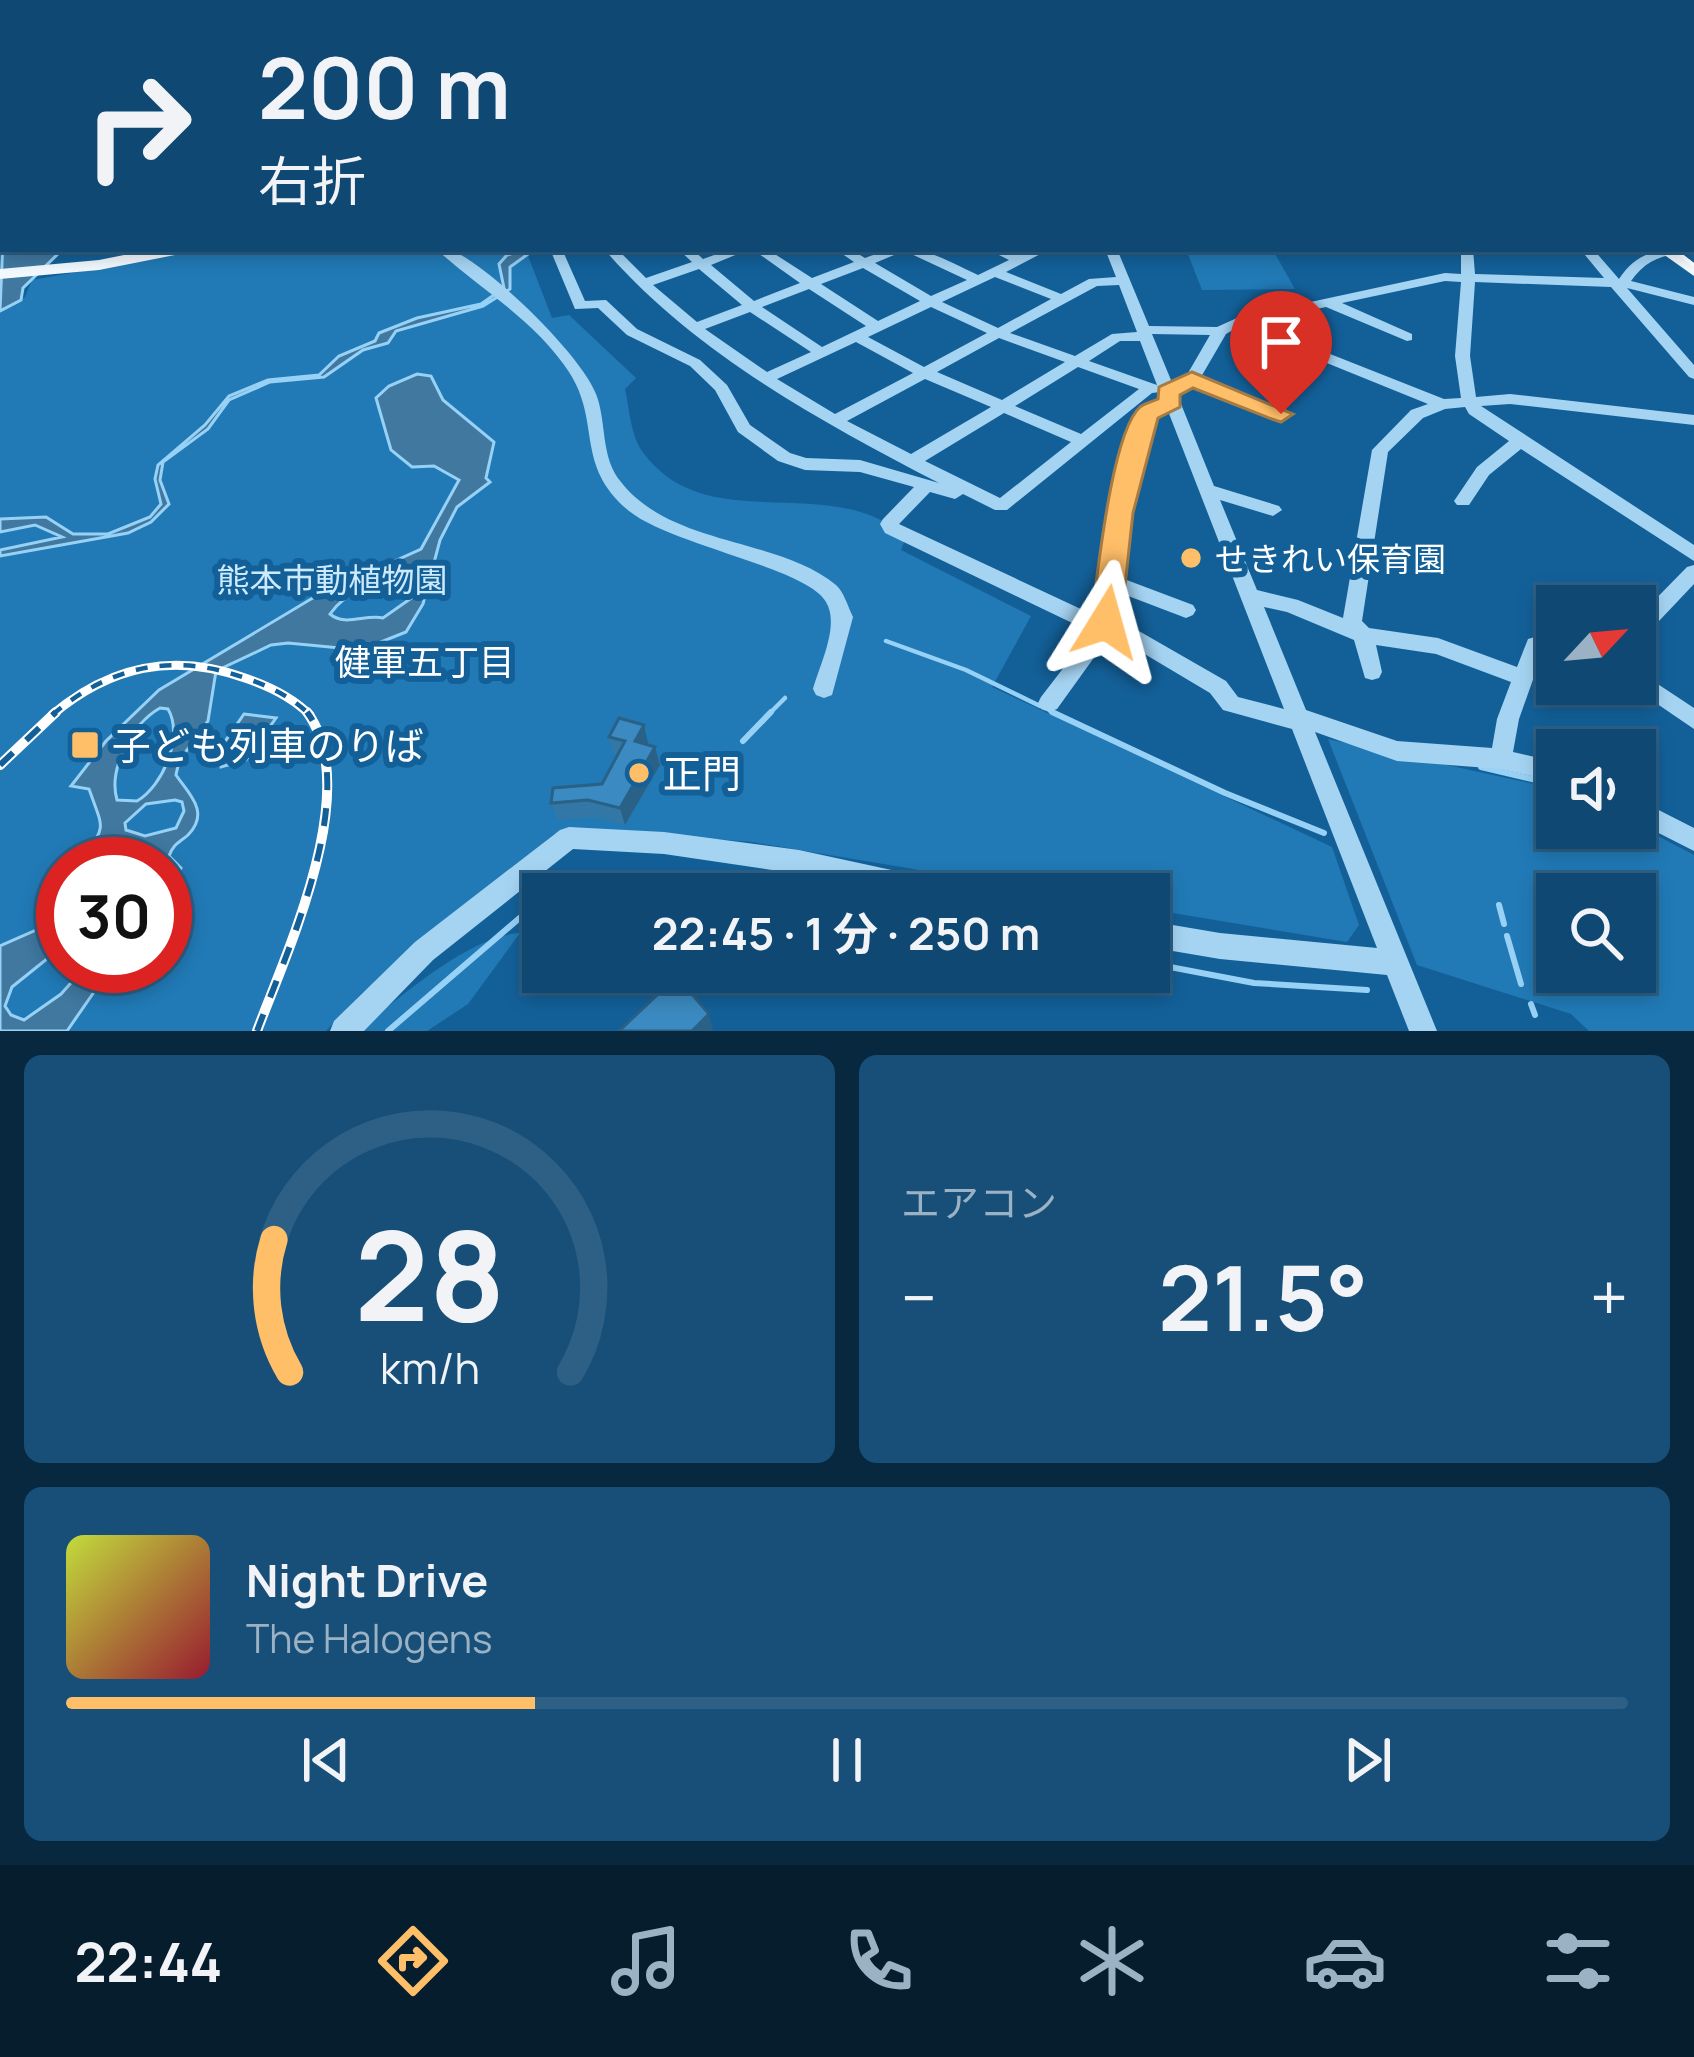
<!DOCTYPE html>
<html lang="ja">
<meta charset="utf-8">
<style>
:root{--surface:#0e4873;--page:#174f78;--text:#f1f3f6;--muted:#9bb2c4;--line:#2e6085;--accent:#ffbe68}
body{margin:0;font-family:Manrope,"Noto Sans JP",sans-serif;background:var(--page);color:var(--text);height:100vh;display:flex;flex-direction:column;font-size:45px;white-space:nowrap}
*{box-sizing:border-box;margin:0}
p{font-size:39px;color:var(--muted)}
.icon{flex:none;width:66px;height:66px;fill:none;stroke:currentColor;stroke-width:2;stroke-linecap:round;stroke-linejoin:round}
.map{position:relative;height:1031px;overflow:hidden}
.drawer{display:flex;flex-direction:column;gap:24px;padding:24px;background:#08283f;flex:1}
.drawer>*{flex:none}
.guide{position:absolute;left:0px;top:0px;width:1695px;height:252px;box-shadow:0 6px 18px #0003,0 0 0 3px var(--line);background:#0e4873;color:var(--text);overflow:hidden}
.needle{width:78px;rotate:64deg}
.tools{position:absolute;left:1536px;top:585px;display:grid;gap:24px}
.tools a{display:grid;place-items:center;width:120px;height:120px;border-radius:0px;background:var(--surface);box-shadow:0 6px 18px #0003,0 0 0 3px var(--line);font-size:60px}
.speed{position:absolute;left:36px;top:837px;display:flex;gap:24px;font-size:60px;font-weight:700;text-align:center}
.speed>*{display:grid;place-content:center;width:156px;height:156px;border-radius:50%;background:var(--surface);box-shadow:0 6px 18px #0003,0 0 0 3px var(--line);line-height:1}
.speed .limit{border:18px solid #d22;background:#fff;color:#111}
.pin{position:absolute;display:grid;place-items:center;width:102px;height:102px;color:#fff;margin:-123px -51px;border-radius:50% 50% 50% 0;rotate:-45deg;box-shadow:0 0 12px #0007}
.pin .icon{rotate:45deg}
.me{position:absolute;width:132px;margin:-66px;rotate:8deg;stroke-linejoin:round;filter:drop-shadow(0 0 9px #0008)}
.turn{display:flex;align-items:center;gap:42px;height:252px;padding:0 60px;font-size:54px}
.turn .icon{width:156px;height:156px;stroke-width:2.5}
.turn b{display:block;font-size:84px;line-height:102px}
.big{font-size:90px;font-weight:700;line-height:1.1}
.drawer .widget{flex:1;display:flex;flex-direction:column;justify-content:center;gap:18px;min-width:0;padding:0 42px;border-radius:18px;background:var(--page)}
.drawer .dial{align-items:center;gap:0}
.dial svg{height:312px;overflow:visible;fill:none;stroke:var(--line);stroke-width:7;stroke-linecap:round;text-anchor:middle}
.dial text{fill:var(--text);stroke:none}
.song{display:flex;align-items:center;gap:36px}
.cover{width:144px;height:144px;border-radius:18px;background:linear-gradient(135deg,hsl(70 70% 55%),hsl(350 70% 35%))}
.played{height:12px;border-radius:6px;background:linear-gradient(90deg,var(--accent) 30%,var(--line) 30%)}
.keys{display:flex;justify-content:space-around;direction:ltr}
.heat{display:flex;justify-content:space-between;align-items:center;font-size:66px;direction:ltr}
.drawer .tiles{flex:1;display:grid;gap:24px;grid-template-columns:1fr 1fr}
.widget:last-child{grid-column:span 2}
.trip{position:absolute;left:522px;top:873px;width:648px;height:120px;border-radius:0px;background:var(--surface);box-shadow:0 6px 18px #0003,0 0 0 3px var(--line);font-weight:700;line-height:120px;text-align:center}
.tabs{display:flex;height:192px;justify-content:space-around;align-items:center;background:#061d2e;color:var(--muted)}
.tabs .icon{width:84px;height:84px}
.tabs .active{color:var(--accent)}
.tabs b{font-size:54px;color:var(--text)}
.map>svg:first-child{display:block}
.green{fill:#217ab6;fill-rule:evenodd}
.water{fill:#4078a0;stroke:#97d1f6;stroke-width:3;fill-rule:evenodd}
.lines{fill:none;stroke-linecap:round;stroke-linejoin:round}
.stream-far2{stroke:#97d1f6;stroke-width:3}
.stream-far1{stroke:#97d1f6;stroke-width:4.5}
.stream{stroke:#97d1f6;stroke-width:6}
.river{fill:#4078a0;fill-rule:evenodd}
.minor{fill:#a5d4f3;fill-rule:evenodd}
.major{fill:#f2f9ff;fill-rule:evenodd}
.highway{fill:#fff;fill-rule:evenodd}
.tram{stroke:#fff;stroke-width:3}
.rail-far1-casing{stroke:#fff;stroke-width:9}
.rail-casing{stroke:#fff;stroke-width:10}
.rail-far1{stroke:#136099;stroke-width:4.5;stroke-dasharray:12;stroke-linecap:butt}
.rail{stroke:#136099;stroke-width:6;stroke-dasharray:18;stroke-linecap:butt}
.wall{fill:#3377a6}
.shaded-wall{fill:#296187}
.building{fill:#3b8ac1;stroke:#296187;stroke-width:3}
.route{fill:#ffbe68;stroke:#a67c44;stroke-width:3}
.poi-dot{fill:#ffbe68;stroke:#136099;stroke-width:4.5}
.labels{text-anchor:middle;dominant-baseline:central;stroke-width:12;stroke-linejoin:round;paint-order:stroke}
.poi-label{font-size:33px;fill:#fff;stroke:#136099;text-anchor:start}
.park-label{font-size:33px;fill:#cdeafd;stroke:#136099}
.neighbourhood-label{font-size:36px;fill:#fff;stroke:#136099}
.near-poi-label{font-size:39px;fill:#fff;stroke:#136099;text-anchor:start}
</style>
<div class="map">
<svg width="1694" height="1031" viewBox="0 0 1694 1031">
<rect width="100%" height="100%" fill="#136099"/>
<g class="green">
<path d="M207 249H535L528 256 552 318 569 315 636 378 625 389C629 407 631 436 642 451 706 541 830 469 906 537L901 550 1031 616 992 687 1332 847 1359 925 1347 942 1149 909V894H1062L752 842 574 828 554 834 361 994 326 1031H0V313L25 297 32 280ZM63 864H165V966H63Z"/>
<polygon points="1186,249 1344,249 1347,253 1274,252 1295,289 1202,290"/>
<path d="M1328 739 1557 789V828H1635V824L1694 855V1031H1589L1571 1014 1417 965ZM1557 894H1635V972H1557Z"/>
<path d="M520 933 468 1004 427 1031H357C398 999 470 935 520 933Z"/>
</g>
<g class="water">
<polygon points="3,239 3,249 63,249 23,288 21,300 0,311"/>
<polygon points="529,249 535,249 510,267 510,289 483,306 396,331 388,343 363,350 324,377 270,382 229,400 208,429 163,462 160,480 169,504 151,522 128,533 0,556 0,550 62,537 35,525 0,532 0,519 46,517 73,534 108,534 150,517 161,504 155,479 158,465 205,425 229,396 268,380 319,375 339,356 375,341 379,333 417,318 481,304 504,288 499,264 507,255"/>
<path d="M417 374 431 376 443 400 494 442 486 478 490 482 457 507 440 540 423 604 406 632 361 650 288 643 271 645 216 671 208 721 179 761 176 775C188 793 211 812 188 835 179 843 174 843 169 856L181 868 165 903V864H80C106 823 105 834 89 789L71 786 106 741 159 690 311 599 421 549 459 480 434 466 412 467 391 450 376 398 389 386ZM407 576 419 584 420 592 383 618C365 614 345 627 330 614 345 592 381 577 407 576ZM160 708 168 709C184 736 163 786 137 801L117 800C108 769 132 724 160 708ZM175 800 182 802 184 811 176 828 145 836 126 830 125 823 146 804Z"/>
<polygon points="244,714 276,718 246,760 221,767 217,753"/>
<polygon points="63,881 63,946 12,987 5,1006 11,1015 24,1020 61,994 86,966 112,966 67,1031 0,1031 0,946 36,930 60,900 58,886"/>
</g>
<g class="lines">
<polyline class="stream-far2" points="1106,0 1119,3"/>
<g class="stream-far1">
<polyline points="886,641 966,670 1040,706"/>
<polyline points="1050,711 1059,715"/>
<polyline points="768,715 785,698"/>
</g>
<g class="stream">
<polyline points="1052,712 1225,793 1324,833"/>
<polyline points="743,741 771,712"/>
<polyline points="1481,767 1557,785"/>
<path d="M547 894C622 862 703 879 780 894"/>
<polyline points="1499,905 1504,924"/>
<polyline points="1507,936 1521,984"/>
<polyline points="1149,963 1254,983 1367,990"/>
<polyline points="1531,1004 1535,1015"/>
<polyline points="388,1031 543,898"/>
</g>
<polygon class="river" points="3,198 3,210 0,211 0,199"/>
<g class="minor">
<polygon points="149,0 158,0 161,3 152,3"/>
<polygon points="194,0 202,0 204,3 196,3"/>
<polygon points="271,0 280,0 283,3 274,3"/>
<polygon points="1057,1 1111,1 1115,3 1053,3"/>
<polygon points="0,3 5,3 3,7 0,7"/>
<rect x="1692" y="23" width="2" height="6"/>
<polygon points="3,34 3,40 0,41 0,35"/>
<polygon points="3,69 3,75 0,76 0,70"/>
<rect x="1692" y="70" width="2" height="6"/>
<polygon points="3,91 3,97 0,98 0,92"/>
<polygon points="1692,91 1694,92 1694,98 1692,97"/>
<polygon points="3,110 3,116 0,117 0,111"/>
<rect x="1692" y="120" width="2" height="6"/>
<rect x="1692" y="153" width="2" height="7"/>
<rect x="0" y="163" width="3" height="6"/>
<polygon points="1692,199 1694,200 1694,208 1692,207"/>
<polygon points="3,210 3,220 0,221 0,211"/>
<path d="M1692 245 1694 253C1667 253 1647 258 1631 281L1694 297V305L1627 288 1694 365V379L1689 377 1611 287 1475 282 1470 356 1476 397 1510 394 1694 415V425L1510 404 1481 406 1694 545V561L1521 449 1489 475 1469 505H1457L1454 501 1477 467 1509 441 1469 414 1465 407 1445 409 1423 418 1388 452 1362 621 1369 628 1438 638 1517 667 1528 639 1535 637 1557 646V663L1541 657 1519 719 1513 752 1557 762V782L1501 769 1397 761 1315 732 1437 1031H1409L1387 975 1220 959 1149 947V921L1220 933 1377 948 1292 729 1223 710 1210 693 1111 634 1057 709 1049 712 1041 709 1038 703 1041 697 1091 632 885 533 880 524 883 519 914 487 860 472 805 470 778 461 738 432 715 390 690 366 627 335 598 308 575 309 550 249H562L585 301 606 300 637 329 700 360 727 385 750 425 790 453 806 458 860 460 939 483C818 420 693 352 604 249H617L646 278 692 262 678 249H692L703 259 731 249H750L711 265 754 301 800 283 752 249H767L812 278 854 262 835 249H850L865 258C915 239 933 254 978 275L1009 260 987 249H1004L1020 255 1034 249H1050L1006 272 1061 294 1089 279 1116 277 1105 249H1117L1149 326 1217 327 1237 318 1445 273 1461 274V249H1473L1475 274 1604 278 1580 249H1593L1619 279C1638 250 1660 249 1692 249ZM906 250 907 252 967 280 931 296 875 263ZM863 268 920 301 878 321 821 284ZM699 269 742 305 697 322 653 285ZM995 277 1051 299 998 328 942 302ZM1445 281 1461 282 1455 356 1461 398 1444 399 1252 323 1326 307 1407 341 1412 340V334L1342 303ZM1119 285 1137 332 1112 334 1075 356 1010 333 1097 286ZM809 289 866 326 822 347 762 307ZM931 307 987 333 924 367 868 337ZM750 312 811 352 767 372 705 329ZM1238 327 1428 404 1411 410 1372 450 1343 618 1298 600 1257 590 1220 500 1273 516 1282 510 1279 506 1214 486 1177 394 1196 386 1275 418H1287L1289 414 1287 410 1201 377 1226 334ZM1152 334 1210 335 1184 380 1173 385ZM999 338 1065 362 1002 400 937 372ZM1120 341H1140L1157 385 1089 361ZM856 342 913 373 835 414 777 379ZM1078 367 1139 389 1081 434 1015 406ZM925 379 991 407 911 454 847 421ZM1160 392 1163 400C1093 447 1120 548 1098 617L899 524 930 492 955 499 963 494 995 510H1007L1152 393ZM1168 411 1284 709 1238 697 1226 681 1118 619 1123 594 1186 618 1193 615 1196 610 1193 605 1124 579C1128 531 1125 441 1168 411ZM1004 413 1071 442 1000 498 925 461ZM1264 607 1287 612 1354 640 1365 678 1372 680 1379 678 1382 672 1376 645 1436 654 1511 682 1497 719 1492 748 1397 741 1306 710Z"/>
<path d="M436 249C442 249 448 248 453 251 492 268 581 355 596 394 607 422 600 457 621 482 672 547 778 537 836 585 844 592 848 607 853 617L832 695 824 698 816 695 813 689C820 664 840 625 826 602 807 568 671 545 629 511 574 465 602 423 569 372 535 320 480 289 436 249Z"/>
<polygon points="1694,565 1694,584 1642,639 1635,641 1635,620 1687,567"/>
<polygon points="1635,669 1694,708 1694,729 1628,684 1635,684"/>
<polygon points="1635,798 1694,828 1694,851 1635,821"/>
<polygon points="569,827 664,832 799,850 947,882 956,885 960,894 891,894 799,874 664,854 573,849 433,960 364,1031 330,1031 334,1021 415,942 560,830"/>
</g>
<g class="major">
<polygon points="1252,0 1266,0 1269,3 1255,3"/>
<polygon points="154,249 189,249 180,254 99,270 0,279 0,269 99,260"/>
<polygon points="1656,249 1676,249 1694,263 1694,276"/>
</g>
<g class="highway">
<polygon points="504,0 531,0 534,3 507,3"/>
<polygon points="538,0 564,0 567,3 541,3"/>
<polygon points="1692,53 1694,53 1692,62"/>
</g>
<g class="tram">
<polyline points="1263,0 1271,3"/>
<polyline points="1673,249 1694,265"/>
</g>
<g class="rail-far1-casing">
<path id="rail-far1" d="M52 715C110 666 173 652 245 678 269 686 292 697 310 715"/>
</g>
<g class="rail-casing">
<g id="rail">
<polyline points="0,765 56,712"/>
<path d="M257 1031C286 953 364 789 307 712"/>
</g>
</g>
<use href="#rail-far1" class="rail-far1"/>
<use href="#rail" class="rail"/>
</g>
<polygon class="wall" points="644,725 647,745 660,765 625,825 594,817 558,820 551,803 602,784 617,756 614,755 609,737"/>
<g class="shaded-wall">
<polygon points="644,725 648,743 640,759 635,741"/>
<polygon points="655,747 660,765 625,825 620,808"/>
<polygon points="709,1014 713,1031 692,1031"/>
</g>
<g class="building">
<polygon points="619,718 644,725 635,741 655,747 620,808 588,800 551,803 553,788 602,784 625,741 609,737"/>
<polygon points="671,982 682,994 690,992 709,1014 692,1031 619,1031"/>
</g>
<path class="route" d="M1192 372 1293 414 1281 422 1272 419 1193 388 1180 395V407L1158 418 1133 513 1121 622 1117 631H1095L1091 622C1097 581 1111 433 1140 407 1145 403 1152 402 1158 399L1159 387Z"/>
<g class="poi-dot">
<circle cx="1191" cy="558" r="12"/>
<rect x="70" y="730" width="30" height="30" rx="6"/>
<circle cx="639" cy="773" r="12"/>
</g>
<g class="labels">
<g class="poi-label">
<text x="1215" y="558">せきれい保育園</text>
</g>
<g class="park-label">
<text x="332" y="579">熊本市動植物園</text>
</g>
<g class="neighbourhood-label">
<text x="425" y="661">健軍五丁目</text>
</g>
<g class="near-poi-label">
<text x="112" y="745">子ども列車のりば</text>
<text x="663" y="773">正門</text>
</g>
</g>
</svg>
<div class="tools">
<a><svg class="needle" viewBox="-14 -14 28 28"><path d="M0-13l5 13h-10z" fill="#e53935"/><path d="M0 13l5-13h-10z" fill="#9bb2c4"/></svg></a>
<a><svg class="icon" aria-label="sound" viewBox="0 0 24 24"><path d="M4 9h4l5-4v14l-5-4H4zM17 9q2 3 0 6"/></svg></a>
<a><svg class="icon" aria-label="search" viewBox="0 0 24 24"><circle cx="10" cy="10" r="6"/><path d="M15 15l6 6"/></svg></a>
</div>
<div class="speed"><div class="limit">30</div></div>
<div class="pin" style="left:1281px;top:414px;background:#d93025"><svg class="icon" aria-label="arrive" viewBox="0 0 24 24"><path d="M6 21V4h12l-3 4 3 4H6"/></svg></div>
<svg class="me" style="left:1106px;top:622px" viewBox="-20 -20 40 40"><path d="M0-17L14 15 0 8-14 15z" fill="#ffbe68" stroke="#fff" stroke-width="4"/></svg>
<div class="trip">22:45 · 1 分 · 250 m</div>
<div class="guide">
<div class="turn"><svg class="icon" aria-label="right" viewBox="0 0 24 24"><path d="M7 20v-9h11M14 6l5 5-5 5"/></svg><div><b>200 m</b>右折</div></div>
</div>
</div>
<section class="drawer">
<div class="tiles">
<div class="widget dial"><svg viewBox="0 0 100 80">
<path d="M14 69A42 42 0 1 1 86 69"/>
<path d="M14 69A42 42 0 0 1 10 35" stroke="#ffbe68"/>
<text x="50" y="56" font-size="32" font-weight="700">28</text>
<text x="50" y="72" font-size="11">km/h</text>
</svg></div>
<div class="widget"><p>エアコン</p>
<div class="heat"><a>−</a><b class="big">21.5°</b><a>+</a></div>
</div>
<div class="widget">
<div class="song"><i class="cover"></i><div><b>Night Drive</b><p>The Halogens</p></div></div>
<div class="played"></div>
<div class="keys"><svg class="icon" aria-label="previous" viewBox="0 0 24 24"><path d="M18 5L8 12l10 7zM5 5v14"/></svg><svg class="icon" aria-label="pause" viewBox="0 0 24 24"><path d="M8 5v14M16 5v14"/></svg><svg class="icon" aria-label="next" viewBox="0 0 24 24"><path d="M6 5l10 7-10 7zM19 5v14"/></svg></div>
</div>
</div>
</section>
<nav class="tabs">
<b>22:44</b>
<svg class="icon active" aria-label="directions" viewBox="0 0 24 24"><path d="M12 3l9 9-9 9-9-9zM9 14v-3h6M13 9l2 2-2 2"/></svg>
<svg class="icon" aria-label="music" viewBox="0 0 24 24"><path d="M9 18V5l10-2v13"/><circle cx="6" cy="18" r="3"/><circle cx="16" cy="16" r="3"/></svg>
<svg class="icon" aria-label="phone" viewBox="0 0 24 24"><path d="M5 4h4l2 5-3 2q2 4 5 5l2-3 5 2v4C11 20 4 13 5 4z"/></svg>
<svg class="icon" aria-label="climate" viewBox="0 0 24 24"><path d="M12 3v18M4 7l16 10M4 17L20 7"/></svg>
<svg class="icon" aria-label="car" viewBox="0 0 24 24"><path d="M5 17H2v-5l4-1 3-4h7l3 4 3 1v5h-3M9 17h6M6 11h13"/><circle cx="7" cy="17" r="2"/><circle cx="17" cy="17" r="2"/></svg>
<svg class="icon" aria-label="filters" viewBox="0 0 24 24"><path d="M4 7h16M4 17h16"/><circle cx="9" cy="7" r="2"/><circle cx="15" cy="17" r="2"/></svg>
</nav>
